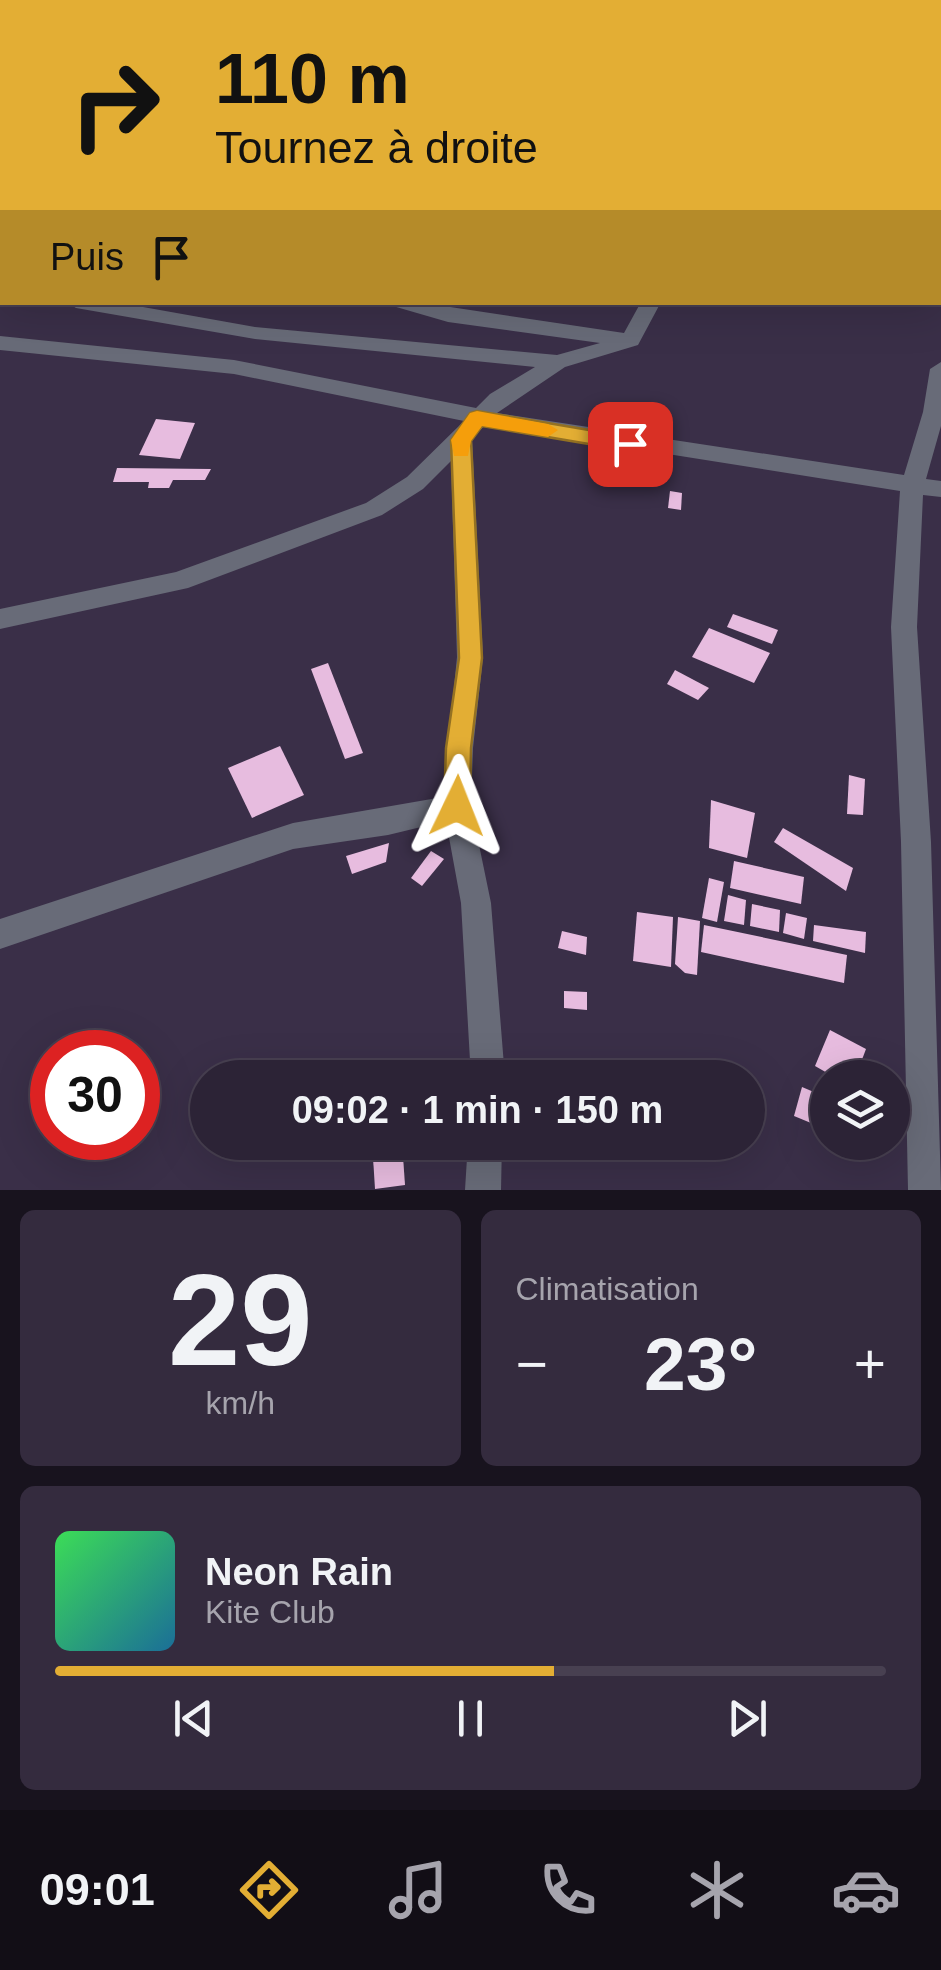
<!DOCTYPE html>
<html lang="fr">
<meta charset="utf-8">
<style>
:root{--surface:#2c2336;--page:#342b3e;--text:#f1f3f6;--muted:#a6a4ad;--line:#484051;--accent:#e3ae34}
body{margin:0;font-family:Helvetica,sans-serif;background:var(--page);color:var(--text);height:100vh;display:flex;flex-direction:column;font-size:38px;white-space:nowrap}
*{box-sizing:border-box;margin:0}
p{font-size:32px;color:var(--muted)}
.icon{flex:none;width:55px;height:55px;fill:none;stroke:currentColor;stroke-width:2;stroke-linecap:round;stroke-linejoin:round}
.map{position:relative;height:1190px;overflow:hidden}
.side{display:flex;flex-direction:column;gap:20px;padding:20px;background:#18131e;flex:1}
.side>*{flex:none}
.guide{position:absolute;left:0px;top:0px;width:942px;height:305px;box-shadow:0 10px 40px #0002,0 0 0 2px var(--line);background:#e3ae34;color:#111;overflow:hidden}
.fabs{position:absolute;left:810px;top:1060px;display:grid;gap:20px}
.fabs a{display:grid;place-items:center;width:100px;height:100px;border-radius:50%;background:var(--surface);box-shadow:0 10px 40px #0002,0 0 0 2px var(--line);font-size:50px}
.speed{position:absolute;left:30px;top:1030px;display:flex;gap:20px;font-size:50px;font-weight:700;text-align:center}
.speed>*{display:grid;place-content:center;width:130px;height:130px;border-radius:50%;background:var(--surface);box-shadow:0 10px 40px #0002,0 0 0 2px var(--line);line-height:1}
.speed .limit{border:15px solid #d22;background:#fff;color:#111}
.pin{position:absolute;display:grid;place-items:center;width:85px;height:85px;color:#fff;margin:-42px;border-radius:20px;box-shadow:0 5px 15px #0006}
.me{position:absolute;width:110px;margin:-55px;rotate:2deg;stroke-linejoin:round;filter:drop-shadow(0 0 8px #0008)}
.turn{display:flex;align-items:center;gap:35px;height:210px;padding:0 50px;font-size:45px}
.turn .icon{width:130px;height:130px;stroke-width:2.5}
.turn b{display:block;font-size:70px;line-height:85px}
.then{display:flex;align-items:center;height:95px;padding:0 50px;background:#0003;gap:20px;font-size:38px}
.big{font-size:75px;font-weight:700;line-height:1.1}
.side .widget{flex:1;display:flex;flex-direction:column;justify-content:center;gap:15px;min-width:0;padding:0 35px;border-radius:15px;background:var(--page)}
.side .dial{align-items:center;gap:0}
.dial b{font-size:130px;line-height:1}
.song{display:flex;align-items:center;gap:30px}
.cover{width:120px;height:120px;border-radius:15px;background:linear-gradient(135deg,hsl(130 70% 55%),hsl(200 70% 35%))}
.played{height:10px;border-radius:5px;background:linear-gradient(90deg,var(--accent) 60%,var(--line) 60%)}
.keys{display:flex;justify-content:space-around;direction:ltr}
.heat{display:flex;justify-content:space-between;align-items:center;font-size:55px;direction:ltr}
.side .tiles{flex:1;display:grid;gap:20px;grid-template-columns:1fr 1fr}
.widget:last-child{grid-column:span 2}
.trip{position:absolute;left:190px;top:1060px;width:575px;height:100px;border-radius:50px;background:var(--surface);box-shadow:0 10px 40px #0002,0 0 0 2px var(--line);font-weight:700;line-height:100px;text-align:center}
.dock{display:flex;height:160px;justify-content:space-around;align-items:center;background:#120e16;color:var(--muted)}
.dock .icon{width:70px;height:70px}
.dock .selected{color:var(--accent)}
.dock b{font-size:45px;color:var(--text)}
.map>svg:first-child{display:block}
.water{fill:#325474}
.building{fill:#e7bcdf}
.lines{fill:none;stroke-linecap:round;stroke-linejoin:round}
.street{fill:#686b78;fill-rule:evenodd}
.route{fill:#e3ae34;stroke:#947122;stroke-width:2.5}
.slow{fill:#f59e0b}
</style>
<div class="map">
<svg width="941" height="1190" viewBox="0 0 941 1190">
<rect width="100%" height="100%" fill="#3a2f48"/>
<polygon class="water" points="0,0 378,0 386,2 2,2 2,252"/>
<g class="building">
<polygon points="156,419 195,423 180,459 139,455"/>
<polygon points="117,468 211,469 205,480 173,480 169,488 148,488 149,482 113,482"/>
<polygon points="670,491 682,493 681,510 668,508"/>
<polygon points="733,614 778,630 772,644 727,627"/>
<polygon points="709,628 770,653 754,683 692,657"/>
<polygon points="328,663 363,753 345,759 311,669"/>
<polygon points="675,670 709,688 698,700 667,684"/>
<polygon points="280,746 304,795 252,818 228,768"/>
<polygon points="849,775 865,779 863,815 847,814"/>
<polygon points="711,800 755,813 747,858 709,848"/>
<polygon points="783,828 853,868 846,891 774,842"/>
<polygon points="389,843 386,862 352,874 346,856"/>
<polygon points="431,851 444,859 422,886 411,878"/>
<polygon points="734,861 804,877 801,904 730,888"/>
<polygon points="709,878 724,882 717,922 702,918"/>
<polygon points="728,895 746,900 744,925 724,921"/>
<polygon points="752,904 780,910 779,932 750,926"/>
<polygon points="637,912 673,917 671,967 633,961"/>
<polygon points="786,913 807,918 804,939 783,933"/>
<polygon points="678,917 700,921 697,975 685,973 675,964"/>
<polygon points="704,925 847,955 844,983 701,952"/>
<polygon points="814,925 866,932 865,953 813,941"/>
<polygon points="562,931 587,937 586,955 558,948"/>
<polygon points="564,991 587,992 587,1010 564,1008"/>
<polygon points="830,1030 866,1049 855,1078 836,1078 815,1066"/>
<polygon points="802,1087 828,1098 828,1130 794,1116"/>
<polygon points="372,1142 402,1142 405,1185 375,1189"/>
</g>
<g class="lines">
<g class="street">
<polygon points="837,0 867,0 868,2 838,2"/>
<rect x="940" y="142" width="1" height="10"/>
<polygon points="0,283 2,284 2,296 0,295"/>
<polygon points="66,302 115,302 255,327 557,355 600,343 448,322 379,302 417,302 624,333 641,302 661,302 638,345 565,367 497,413 904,475 923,412 930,369 941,362 941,426 926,479 941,481 941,497 923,495 917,627 931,842 941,1190 908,1190 901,842 891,627 900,491 485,425 472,439 483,657 473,748 471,806 491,903 505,1078 471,1078 461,903 446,821 388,835 293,849 0,949 0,919 293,823 443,797 457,657 451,461 423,489 382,515 188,588 0,629 0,609 176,572 366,503 407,477 464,421 234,374 0,350 0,336 234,360 476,408 490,394 535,367 255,339 76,308"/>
<polygon points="468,1142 502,1142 501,1190 465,1190"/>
</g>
</g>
<polygon class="route" points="477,411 630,437 640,444 630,451 482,426 471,441 482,658 471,748 470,806 466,815 457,818 448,815 444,806 446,748 459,658 451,440 470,413"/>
<polygon class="slow" points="477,411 548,424 558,430 548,437 482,426 471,441 468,456 454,456 451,440 470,413"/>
</svg>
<div class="fabs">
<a><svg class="icon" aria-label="layers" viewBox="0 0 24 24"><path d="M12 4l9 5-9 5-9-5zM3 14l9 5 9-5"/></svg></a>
</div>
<div class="speed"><div class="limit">30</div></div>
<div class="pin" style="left:630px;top:444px;background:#d93025"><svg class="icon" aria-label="arrive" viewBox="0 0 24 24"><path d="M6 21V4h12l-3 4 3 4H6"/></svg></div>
<svg class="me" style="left:457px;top:806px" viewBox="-20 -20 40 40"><path d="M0-17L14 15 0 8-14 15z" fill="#e3ae34" stroke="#fff" stroke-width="4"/></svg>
<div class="trip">09:02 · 1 min · 150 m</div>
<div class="guide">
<div class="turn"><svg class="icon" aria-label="right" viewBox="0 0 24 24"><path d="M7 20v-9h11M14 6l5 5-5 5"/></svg><div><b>110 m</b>Tournez à droite</div></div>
<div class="then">Puis<svg class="icon" aria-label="arrive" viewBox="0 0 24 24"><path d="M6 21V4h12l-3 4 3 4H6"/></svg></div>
</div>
</div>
<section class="side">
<div class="tiles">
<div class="widget dial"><b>29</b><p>km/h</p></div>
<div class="widget"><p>Climatisation</p>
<div class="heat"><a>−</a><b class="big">23°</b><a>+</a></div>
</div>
<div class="widget">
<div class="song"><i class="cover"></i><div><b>Neon Rain</b><p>Kite Club</p></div></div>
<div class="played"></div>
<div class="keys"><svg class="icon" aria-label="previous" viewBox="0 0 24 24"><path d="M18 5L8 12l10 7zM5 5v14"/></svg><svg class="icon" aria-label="pause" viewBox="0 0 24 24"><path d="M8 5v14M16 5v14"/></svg><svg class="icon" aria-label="next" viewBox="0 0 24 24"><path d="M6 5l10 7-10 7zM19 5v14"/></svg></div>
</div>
</div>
</section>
<nav class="dock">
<b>09:01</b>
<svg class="icon selected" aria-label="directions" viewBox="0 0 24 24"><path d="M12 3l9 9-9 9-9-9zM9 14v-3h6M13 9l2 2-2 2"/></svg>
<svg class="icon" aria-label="music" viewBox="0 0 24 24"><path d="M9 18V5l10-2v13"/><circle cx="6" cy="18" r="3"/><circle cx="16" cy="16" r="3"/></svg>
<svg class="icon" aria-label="phone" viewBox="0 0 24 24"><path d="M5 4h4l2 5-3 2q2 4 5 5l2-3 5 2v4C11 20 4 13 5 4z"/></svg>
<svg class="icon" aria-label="climate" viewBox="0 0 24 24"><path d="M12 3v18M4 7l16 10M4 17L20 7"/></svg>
<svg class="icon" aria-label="car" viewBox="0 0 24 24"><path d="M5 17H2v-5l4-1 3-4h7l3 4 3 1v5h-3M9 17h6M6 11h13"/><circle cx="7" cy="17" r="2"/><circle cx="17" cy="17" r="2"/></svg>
</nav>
